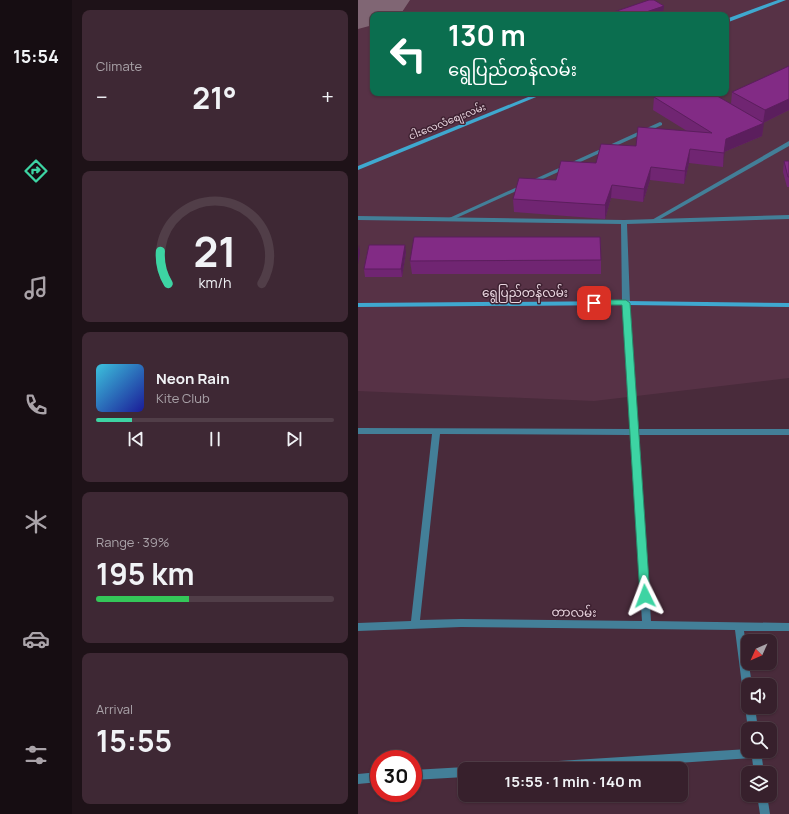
<!DOCTYPE html>
<meta charset="utf-8">
<style>
:root{--surface:#37202c;--page:#3e2834;--text:#f1f3f6;--muted:#aaa3a9;--line:#513e48;--accent:#3dd4a3}
body{margin:0;font-family:Manrope,"Noto Sans Myanmar",sans-serif;background:var(--page);color:var(--text);height:100vh;display:flex;flex-direction:column;font-size:15px;white-space:nowrap}
*{box-sizing:border-box;margin:0}
p{font-size:13px;color:var(--muted)}
.icon{flex:none;width:22px;height:22px;fill:none;stroke:currentColor;stroke-width:2;stroke-linecap:round;stroke-linejoin:round}
.map{position:relative;flex:1;overflow:hidden}
.details{display:flex;flex-direction:column;gap:10px;padding:10px;background:#1e1218;width:286px}
.details>*{flex:none}
.top-card{position:absolute;left:12px;top:12px;width:359px;height:84px;border-radius:8px;box-shadow:0 1px 3px #0004,0 0 0 1px var(--line);background:#0b6e4f;color:#fff;overflow:hidden}
.needle{width:26px;rotate:225deg}
.buttons{position:absolute;left:383px;top:634px;display:grid;gap:8px}
.buttons a{display:grid;place-items:center;width:36px;height:36px;border-radius:8px;background:var(--surface);box-shadow:0 1px 3px #0004,0 0 0 1px var(--line);font-size:20px}
.speed{position:absolute;left:12px;top:750px;display:flex;gap:8px;font-size:20px;font-weight:700;text-align:center}
.speed>*{display:grid;place-content:center;width:52px;height:52px;border-radius:50%;background:var(--surface);box-shadow:0 1px 3px #0004,0 0 0 1px var(--line);line-height:1}
.speed .limit{border:6px solid #d22;background:#fff;color:#111}
.pin{position:absolute;display:grid;place-items:center;width:34px;height:34px;color:#fff;margin:-17px;border-radius:8px;box-shadow:0 2px 6px #0006}
.me{position:absolute;width:44px;margin:-22px;rotate:357deg;stroke-linejoin:round;filter:drop-shadow(0 0 3px #0008)}
.turn{display:flex;align-items:center;gap:14px;height:84px;padding:0 12px;font-size:18px}
.turn .icon{width:52px;height:52px;stroke-width:2.5}
.turn b{display:block;font-size:28px;line-height:34px}
.big{font-size:30px;font-weight:700;line-height:1.1}
.details .widget{flex:1;display:flex;flex-direction:column;justify-content:center;gap:6px;min-width:0;padding:0 14px;border-radius:8px;background:var(--page)}
.details .dial{align-items:center;gap:0}
.dial svg{height:104px;overflow:visible;fill:none;stroke:var(--line);stroke-width:7;stroke-linecap:round;text-anchor:middle}
.dial text{fill:var(--text);stroke:none}
.song{display:flex;align-items:center;gap:12px}
.cover{width:48px;height:48px;border-radius:6px;background:linear-gradient(135deg,hsl(190 70% 55%),hsl(240 70% 35%))}
.played{height:4px;border-radius:2px;background:linear-gradient(90deg,var(--accent) 15%,var(--line) 15%)}
.keys{display:flex;justify-content:space-around;direction:ltr}
.heat{display:flex;justify-content:space-between;align-items:center;font-size:22px;direction:ltr}
.charge{height:6px;border-radius:3px;background:linear-gradient(90deg,#34c759 39%,var(--line) 0)}
.trip{position:absolute;left:100px;top:762px;width:230px;height:40px;border-radius:8px;background:var(--surface);box-shadow:0 1px 3px #0004,0 0 0 1px var(--line);font-weight:700;line-height:40px;text-align:center}
main{display:flex;flex:1;min-height:0}
.tab-bar{display:flex;flex-direction:column;width:72px;justify-content:space-around;align-items:center;background:#160d12;color:var(--muted)}
.tab-bar .icon{width:28px;height:28px}
.tab-bar .selected{color:var(--accent)}
.tab-bar b{font-size:18px;color:var(--text)}
.map>svg:first-child{display:block}
.built{fill:#573246;fill-rule:evenodd}
.lines{fill:none;stroke-linecap:round;stroke-linejoin:round}
.runway{fill:#806674;fill-rule:evenodd}
.lane{fill:#437f98;fill-rule:evenodd}
.street{fill:#437f98;fill-rule:evenodd}
.secondary{fill:#3fa8cf;fill-rule:evenodd}
.wall{fill:#702572}
.shaded-wall{fill:#5b1e5d}
.building{fill:#822b85;stroke:#5b1e5d}
.route{fill:#3dd4a3;stroke:#288a6a}
.labels{text-anchor:middle;dominant-baseline:central;stroke-width:3;stroke-linejoin:round;paint-order:stroke}
.far-street-label{font-size:10px;fill:#ead6e0;stroke:#3e2131}
.street-label{font-size:12px;fill:#ead6e0;stroke:#3e2131}
</style>
<main>
<nav class="tab-bar">
<b>15:54</b>
<svg class="icon selected" aria-label="directions" viewBox="0 0 24 24"><path d="M12 3l9 9-9 9-9-9zM9 14v-3h6M13 9l2 2-2 2"/></svg>
<svg class="icon" aria-label="music" viewBox="0 0 24 24"><path d="M9 18V5l10-2v13"/><circle cx="6" cy="18" r="3"/><circle cx="16" cy="16" r="3"/></svg>
<svg class="icon" aria-label="phone" viewBox="0 0 24 24"><path d="M5 4h4l2 5-3 2q2 4 5 5l2-3 5 2v4C11 20 4 13 5 4z"/></svg>
<svg class="icon" aria-label="climate" viewBox="0 0 24 24"><path d="M12 3v18M4 7l16 10M4 17L20 7"/></svg>
<svg class="icon" aria-label="car" viewBox="0 0 24 24"><path d="M5 17H2v-5l4-1 3-4h7l3 4 3 1v5h-3M9 17h6M6 11h13"/><circle cx="7" cy="17" r="2"/><circle cx="17" cy="17" r="2"/></svg>
<svg class="icon" aria-label="filters" viewBox="0 0 24 24"><path d="M4 7h16M4 17h16"/><circle cx="9" cy="7" r="2"/><circle cx="15" cy="17" r="2"/></svg>
</nav>
<section class="details">
<div class="widget"><p>Climate</p>
<div class="heat"><a>−</a><b class="big">21°</b><a>+</a></div>
</div>
<div class="widget dial"><svg viewBox="0 0 100 80">
<path d="M14 69A42 42 0 1 1 86 69"/>
<path d="M14 69A42 42 0 0 1 8 44" stroke="#3dd4a3"/>
<text x="50" y="56" font-size="32" font-weight="700">21</text>
<text x="50" y="72" font-size="11">km/h</text>
</svg></div>
<div class="widget">
<div class="song"><i class="cover"></i><div><b>Neon Rain</b><p>Kite Club</p></div></div>
<div class="played"></div>
<div class="keys"><svg class="icon" aria-label="previous" viewBox="0 0 24 24"><path d="M18 5L8 12l10 7zM5 5v14"/></svg><svg class="icon" aria-label="pause" viewBox="0 0 24 24"><path d="M8 5v14M16 5v14"/></svg><svg class="icon" aria-label="next" viewBox="0 0 24 24"><path d="M6 5l10 7-10 7zM19 5v14"/></svg></div>
</div>
<div class="widget"><p>Range · 39%</p><b class="big">195 km</b><div class="charge"></div></div>
<div class="widget"><p>Arrival</p><b class="big">15:55</b></div>
</section>
<div class="map">
<svg width="431" height="814" viewBox="0 0 431 814">
<rect width="100%" height="100%" fill="#492b3b"/>
<path class="built" d="M0 0H431V378L236 401 0 391ZM15 15H368V93H15Z"/>
<g class="lines">
<polygon class="runway" points="0,0 52,0 42,15 15,15 15,25 0,29"/>
<g class="lane">
<polygon points="302,122 304,123 304,125 94,220 92,221 89,219"/>
<polygon points="431,141 431,146 297,222 293,222 292,221"/>
</g>
<g class="street">
<path d="M431 215V219L269 224 272 303 280 429H431V435H281L293 621 431 623V631H386L394 685H390V698L386 696 385 693 377 630 103 627 0 631V623L53 621 74 434H0V428L272 429 264 303 263 224 0 220V216L266 220ZM82 434 272 435 284 621 103 619 62 620Z"/>
<polygon points="390,703 390,707 397,707 400,729 390,729 387,707"/>
<polygon points="390,749 390,751 403,751 406,773 396,773 394,758 230,769 148,769 149,765 153,764"/>
<polygon points="107,767 111,769 107,769 107,777 55,780 55,770"/>
<polygon points="21,772 21,782 0,784 0,774"/>
<polygon points="399,795 409,795 412,814 402,814"/>
</g>
<g class="secondary">
<polygon points="420,0 428,0 368,23 368,19"/>
<polygon points="180,93 188,93 0,170 0,166"/>
<polygon points="268,301 431,303 431,307 268,305 0,307 0,303"/>
</g>
</g>
<g class="wall">
<polygon points="431,66 431,110 405,123 404,136 366,152 365,167 331,163 326,184 292,180 285,202 253,198 247,219 156,212 155,199 238,163 278,146 329,131 295,110 296,97 373,104 374,92"/>
<polygon points="426,161 431,161 431,187 429,187 425,172"/>
<polygon points="48,252 44,277 7,277 6,269"/>
<polygon points="243,260 243,274 54,274 52,261"/>
</g>
<g class="shaded-wall">
<polygon points="306,6 305,13 299,15 279,15"/>
<polygon points="431,99 431,110 405,123 407,110"/>
<polygon points="406,123 404,136 366,152 365,167 368,139"/>
<polygon points="332,149 331,163 326,184 327,171"/>
<polygon points="293,167 292,180 285,202 286,189"/>
<polygon points="254,185 253,198 247,219 247,205"/>
<polygon points="1,245 2,253 0,264 0,250"/>
<polygon points="47,245 48,252 44,277 43,269"/>
</g>
<g class="building">
<polygon points="291,0 296,0 306,6 279,15 247,15"/>
<polygon points="431,66 431,99 407,110 374,92"/>
<polygon points="305,93 354,93 406,123 368,139 366,153 332,149 327,171 293,167 286,189 254,185 247,205 155,199 161,178 198,180 203,161 238,163 243,144 278,146 280,127 354,133 296,97"/>
<polygon points="426,161 431,161 431,177 430,177"/>
<polygon points="56,237 242,237 243,260 52,261"/>
<polygon points="11,245 47,245 43,269 6,269"/>
</g>
<polygon class="route" points="236,300 268,300 272,303 292,596 291,599 283,599 282,596 264,305 234,305 234,301"/>
<g class="labels">
<g class="far-street-label">
<text transform="translate(89 121) rotate(-22)">ငါးလေလံစျေးလမ်း</text>
</g>
<g class="street-label">
<text x="167" y="292">ရွေပြည်တန်လမ်း</text>
<text transform="translate(216 612) rotate(1)">တာလမ်း</text>
</g>
</g>
</svg>
<div class="buttons">
<a><svg class="needle" viewBox="-14 -14 28 28"><path d="M0-13l5 13h-10z" fill="#e53935"/><path d="M0 13l5-13h-10z" fill="#aaa3a9"/></svg></a>
<a><svg class="icon" aria-label="sound" viewBox="0 0 24 24"><path d="M4 9h4l5-4v14l-5-4H4zM17 9q2 3 0 6"/></svg></a>
<a><svg class="icon" aria-label="search" viewBox="0 0 24 24"><circle cx="10" cy="10" r="6"/><path d="M15 15l6 6"/></svg></a>
<a><svg class="icon" aria-label="layers" viewBox="0 0 24 24"><path d="M12 4l9 5-9 5-9-5zM3 14l9 5 9-5"/></svg></a>
</div>
<div class="speed"><div class="limit">30</div></div>
<div class="pin" style="left:236px;top:303px;background:#d93025"><svg class="icon" aria-label="arrive" viewBox="0 0 24 24"><path d="M6 21V4h12l-3 4 3 4H6"/></svg></div>
<svg class="me" style="left:287px;top:596px" viewBox="-20 -20 40 40"><path d="M0-17L14 15 0 8-14 15z" fill="#3dd4a3" stroke="#fff" stroke-width="4"/></svg>
<div class="trip">15:55 · 1 min · 140 m</div>
<div class="top-card">
<div class="turn"><svg class="icon" aria-label="left" viewBox="0 0 24 24"><path d="M17 20v-9H6M10 6l-5 5 5 5"/></svg><div><b>130 m</b>ရွေပြည်တန်လမ်း</div></div>
</div>
</div>
</main>
